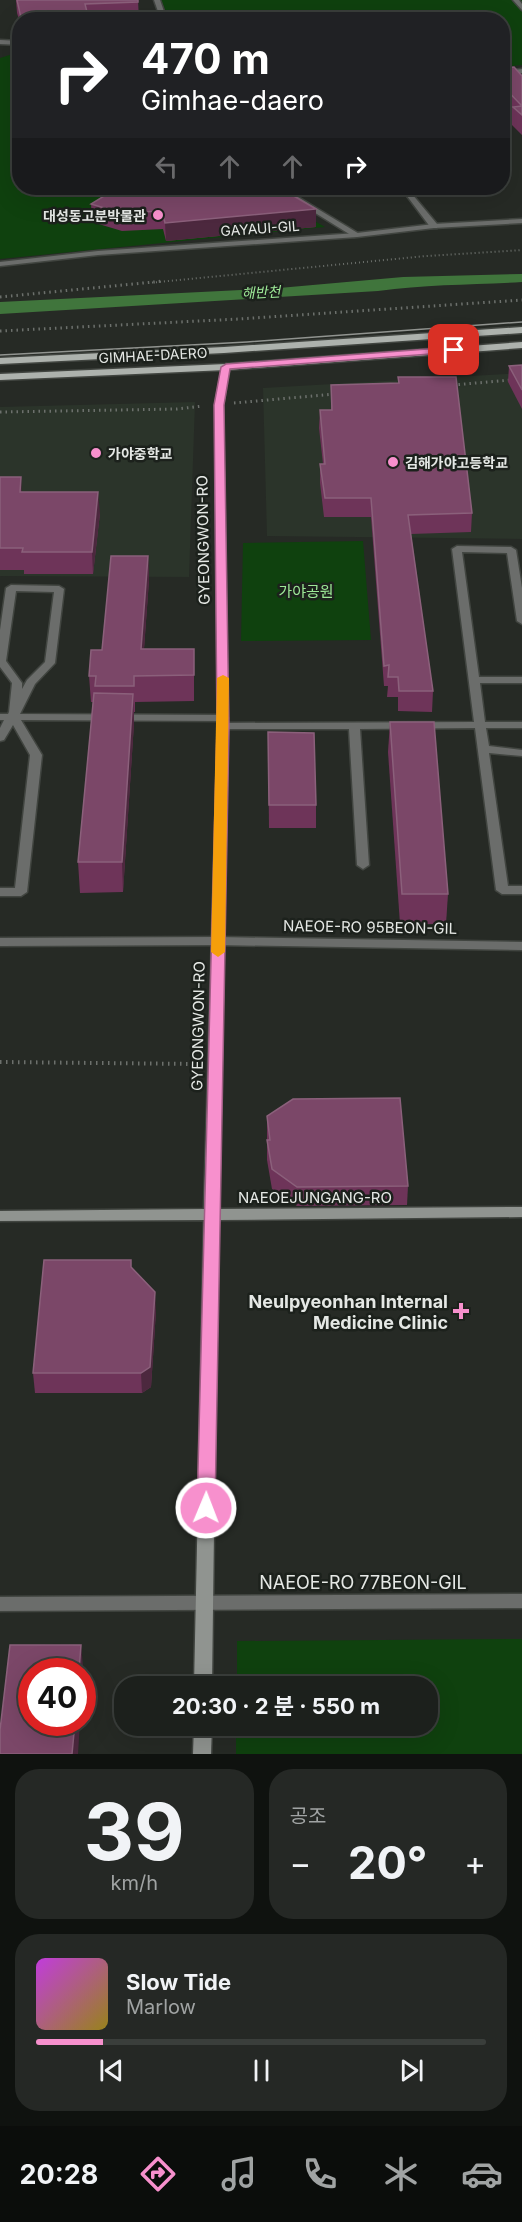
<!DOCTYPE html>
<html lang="ko">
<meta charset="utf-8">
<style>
:root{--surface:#1c201c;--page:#252825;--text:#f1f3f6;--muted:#a0a3a3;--line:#3a3e3b;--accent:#f790cd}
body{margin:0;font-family:Inter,"Noto Sans KR",sans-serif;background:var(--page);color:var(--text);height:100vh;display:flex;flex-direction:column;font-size:22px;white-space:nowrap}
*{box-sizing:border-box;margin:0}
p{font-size:20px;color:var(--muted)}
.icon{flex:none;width:33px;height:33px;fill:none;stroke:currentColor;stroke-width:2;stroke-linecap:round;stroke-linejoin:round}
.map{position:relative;height:1754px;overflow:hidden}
.details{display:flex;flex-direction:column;gap:15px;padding:15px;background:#0f120f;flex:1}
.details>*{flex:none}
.top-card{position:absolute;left:12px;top:12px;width:498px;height:183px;border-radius:24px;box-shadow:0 6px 24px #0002,0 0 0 2px var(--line);background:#202124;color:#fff;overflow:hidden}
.speed{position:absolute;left:18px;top:1658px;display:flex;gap:12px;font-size:30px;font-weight:700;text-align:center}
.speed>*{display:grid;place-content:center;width:78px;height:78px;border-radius:50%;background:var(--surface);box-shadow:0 6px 24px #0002,0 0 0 2px var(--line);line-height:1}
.speed .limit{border:9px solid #d22;background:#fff;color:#111}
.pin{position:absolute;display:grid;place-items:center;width:51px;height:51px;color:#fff;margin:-26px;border-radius:12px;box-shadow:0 3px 9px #0006}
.me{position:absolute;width:66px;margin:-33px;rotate:1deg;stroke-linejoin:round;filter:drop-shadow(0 0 4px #0008)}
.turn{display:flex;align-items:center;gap:21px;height:126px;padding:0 30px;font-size:27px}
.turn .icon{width:78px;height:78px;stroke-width:2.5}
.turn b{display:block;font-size:42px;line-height:51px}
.lanes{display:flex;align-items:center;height:57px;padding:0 30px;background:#0003;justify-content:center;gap:30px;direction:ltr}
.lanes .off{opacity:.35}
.big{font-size:45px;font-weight:700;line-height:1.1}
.details .tile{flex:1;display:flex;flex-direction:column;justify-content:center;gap:9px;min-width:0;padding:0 21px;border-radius:24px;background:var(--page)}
.details .dial{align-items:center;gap:0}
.dial b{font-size:78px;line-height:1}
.song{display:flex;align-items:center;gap:18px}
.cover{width:72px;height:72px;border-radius:9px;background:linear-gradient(135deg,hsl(290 70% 55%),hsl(50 70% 35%))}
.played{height:6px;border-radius:3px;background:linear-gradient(90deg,var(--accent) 15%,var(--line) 15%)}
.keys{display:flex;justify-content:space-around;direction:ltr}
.heat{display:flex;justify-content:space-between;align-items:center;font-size:33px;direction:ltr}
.details .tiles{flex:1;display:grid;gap:15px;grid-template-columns:1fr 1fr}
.tile:last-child{grid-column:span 2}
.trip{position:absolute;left:114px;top:1676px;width:324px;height:60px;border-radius:24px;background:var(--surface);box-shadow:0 6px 24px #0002,0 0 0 2px var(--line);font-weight:700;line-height:60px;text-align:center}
.menu{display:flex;height:96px;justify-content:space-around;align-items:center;background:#0b0d0b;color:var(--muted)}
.menu .icon{width:42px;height:42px}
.menu .selected{color:var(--accent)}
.menu b{font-size:27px;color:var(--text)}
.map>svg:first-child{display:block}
.built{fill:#2b342a}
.green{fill:#0f410e}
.water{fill:#40753c}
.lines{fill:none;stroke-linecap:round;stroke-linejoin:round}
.lane-casing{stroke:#414540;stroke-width:3}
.street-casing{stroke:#414540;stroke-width:3}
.secondary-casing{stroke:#414540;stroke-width:3}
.primary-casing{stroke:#414540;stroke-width:3}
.path-far2{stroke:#6c706c;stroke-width:2;stroke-dasharray:1 3;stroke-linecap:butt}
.path-far1{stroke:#6c706c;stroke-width:3;stroke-dasharray:1.5 4;stroke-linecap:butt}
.path{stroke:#6c706c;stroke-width:4;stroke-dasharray:1.5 4.5;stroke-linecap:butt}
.lane{fill:#6b6d6b;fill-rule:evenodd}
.street{fill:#6b6d6b;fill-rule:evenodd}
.secondary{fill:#909490;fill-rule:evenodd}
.primary{fill:#adb2ad;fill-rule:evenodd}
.tram{stroke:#919490;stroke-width:1.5}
.wall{fill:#6e3459}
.shaded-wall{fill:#4c283e}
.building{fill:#7b4768;stroke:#8b607b;stroke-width:1.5}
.route{fill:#f790cd;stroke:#a15e85;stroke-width:1.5}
.slow{fill:#f59e0b}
.poi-dot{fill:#f790cd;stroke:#1c211c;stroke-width:2}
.labels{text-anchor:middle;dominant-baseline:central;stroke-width:5;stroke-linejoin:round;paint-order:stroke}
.far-poi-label{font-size:14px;font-weight:bold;fill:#e5e8e5;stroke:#1c211c;text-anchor:start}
.far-street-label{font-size:14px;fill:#e5e8e5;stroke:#1c211c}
.far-water-label{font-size:14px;font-style:italic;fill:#9eea98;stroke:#1c211c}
.street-label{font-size:15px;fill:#e5e8e5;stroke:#1c211c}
.park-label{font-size:15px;fill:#9de997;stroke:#1c211c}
.near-poi-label{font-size:18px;font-weight:bold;fill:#e5e8e5;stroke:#1c211c;text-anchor:end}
.near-street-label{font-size:18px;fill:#e5e8e5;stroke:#1c211c}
</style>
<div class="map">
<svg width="522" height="1754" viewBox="0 0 522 1754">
<rect width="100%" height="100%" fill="#262a25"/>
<g class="built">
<polygon points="522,373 522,539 267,536 263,388"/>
<polygon points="195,402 189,577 0,576 0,407"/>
</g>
<g class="green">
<polygon points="161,0 522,0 522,65 503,67 502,20 169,19"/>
<polygon points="19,52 20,188 258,188 325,227 0,259 0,58"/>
<polygon points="363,541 371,640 241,641 243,543"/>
<polygon points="522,1639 522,1754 236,1754 236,1725 428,1725 428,1686 237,1686 237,1641"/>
</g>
<path class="water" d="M522 274V282C474 285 426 284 378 291L0 314V302L279 288 403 277Z"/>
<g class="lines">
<g class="lane-casing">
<g id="lane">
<polygon points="513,0 519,0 522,4 522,10"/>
<polygon points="522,219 522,223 434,228 357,237 98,255 0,266 0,262 98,251 357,233 434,224"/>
<polygon points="457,546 511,547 516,550 522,588 522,624 517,621 507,553 462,552 479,677 522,677 522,683 480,683 485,722 522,722 522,728 486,728 489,746 522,750 522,756 489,753 508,886 522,886 522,894 502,894 496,890 475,728 360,729 369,865 363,869 357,865 349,729 223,729 218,726 223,723 474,722 452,549"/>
<path d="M11 585 59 586 64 589 55 663 35 684 20 714 223 715 228 718 223 721 21 720 42 755 27 892 21 896H0V888H15L30 755 13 725 4 740 0 741V728L4 720H0V714H8L9 712 12 683 0 667V630L6 588ZM16 591 54 592 45 662 27 680 22 689V683L6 661Z"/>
</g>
</g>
<g class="street-casing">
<g id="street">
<polygon points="154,0 160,0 167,20 161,20"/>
<polygon points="0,40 20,41 20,45 0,44"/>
<polygon points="522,69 522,73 502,75 502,71"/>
<polygon points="275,188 283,188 361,235 354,237"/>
<polygon points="401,188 407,188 437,224 437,228 431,228"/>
<polygon points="218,937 522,942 522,950 218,945 0,946 0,938"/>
<polygon points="522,1594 522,1608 0,1611 0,1597"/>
</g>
</g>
<g class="secondary-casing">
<g id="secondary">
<polygon points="226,364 230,367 223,405 228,726 219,1209 522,1207 522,1217 218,1220 212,1686 194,1686 204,1220 0,1221 0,1211 204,1209 218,726 215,405 222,367"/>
<polygon points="194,1725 212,1725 211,1754 193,1754"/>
</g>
</g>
<g class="primary-casing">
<g id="primary">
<polygon points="522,327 522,333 224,353 0,364 0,358 224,347"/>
<polygon points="522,342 522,348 226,370 0,380 0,374 226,364"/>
</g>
</g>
<polyline class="path-far2" points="148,283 426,256 522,250"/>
<g class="path-far1">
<polyline points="0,297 164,281"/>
<polyline points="0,331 239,319 522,300"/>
<polyline points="453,385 511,380"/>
<polyline points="234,403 335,394"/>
<polyline points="0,412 177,409 203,406"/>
</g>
<polyline class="path" points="0,1062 195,1064"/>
<use href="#lane" class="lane"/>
<use href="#street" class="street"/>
<use href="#secondary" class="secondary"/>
<use href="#primary" class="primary"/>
<polyline class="tram" points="0,355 247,342 522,322"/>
</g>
<g class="wall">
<polygon points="16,0 138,0 139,20 20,20 20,23 17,13"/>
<polygon points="502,68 522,76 522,135 512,125 512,115 502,104"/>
<polygon points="91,204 316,209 316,227 166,241 163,229 122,231 92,222"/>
<polygon points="522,365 522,409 508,382 509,366"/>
<polygon points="398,377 472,513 471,532 411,534 433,691 432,712 398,711 398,697 387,697 388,686 384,686 371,517 324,517 320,483 320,464 323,464 319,428 320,410 331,410 331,385 398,383"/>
<polygon points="0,477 22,492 100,513 93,574 24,574 24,570 0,570"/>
<polygon points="148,556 149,580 144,649 194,649 194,701 135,702 135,712 134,712 134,723 123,892 80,893 78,862 93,702 91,702 89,676"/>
<polygon points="390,722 448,894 446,924 400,924 388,752"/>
<polygon points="268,732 316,805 316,828 269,828"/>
<polygon points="267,1116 408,1186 407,1205 297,1206 272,1189 267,1160"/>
<polygon points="132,1268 156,1311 151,1387 142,1393 35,1393 33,1373"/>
</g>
<g class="shaded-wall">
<polygon points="316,209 316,227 166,241 165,223"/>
<polygon points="21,477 22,498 20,492"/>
<polygon points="98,492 100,513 93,574 92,552"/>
<polygon points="148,556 149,580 142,675 141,649"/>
<polygon points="133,694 134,723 123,892 122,862"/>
<polygon points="155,1292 156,1311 151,1387 142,1393 141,1373"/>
<polygon points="81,1645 84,1677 82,1694 82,1671 79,1671"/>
<polygon points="75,1722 80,1722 78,1754 72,1754"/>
</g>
<g class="building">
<polygon points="17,0 138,0 138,2 85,4 87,12 44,14 45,17 21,18"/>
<polygon points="514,67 522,76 522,115 513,107 522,106 502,85 502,68"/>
<polygon points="117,188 280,188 316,209 165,223 162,211 121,213 91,204"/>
<polygon points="522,365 522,390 509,366"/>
<polygon points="398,377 456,377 472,513 408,515 433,691 399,691 398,677 388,677 389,665 384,666 371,498 325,498 320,464 325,464 320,410 332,410 331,385 399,383"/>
<polygon points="0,477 21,477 20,492 98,492 92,552 22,552 23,548 0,548"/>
<polygon points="111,556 148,556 141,649 194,649 194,675 134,676 134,686 95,686 96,676 89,676 91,650 102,650"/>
<polygon points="94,693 133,694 122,862 78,862"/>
<polygon points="390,722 434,722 448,894 402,894"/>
<polygon points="268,732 314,733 316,805 269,805"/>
<polygon points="400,1098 408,1186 297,1187 272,1169 267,1140 270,1140 267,1116 293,1099"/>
<polygon points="44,1260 131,1260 131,1267 155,1292 150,1367 141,1373 33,1373"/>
<polygon points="10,1645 81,1645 79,1671 32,1671 32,1722 75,1722 72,1754 0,1754 0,1730"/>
</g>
<polygon class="route" points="454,347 457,348 457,352 230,369 224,405 229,726 215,1508 213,1514 206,1516 200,1514 197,1508 217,726 214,405 221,367 226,364"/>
<polygon class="slow" points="223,675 229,678 225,952 218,957 211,952 217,678"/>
<g class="poi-dot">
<circle cx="158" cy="215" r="6"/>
<circle cx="96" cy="453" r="6"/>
<circle cx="393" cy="462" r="6"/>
<path d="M458 1302h6v6h6v6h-6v6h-6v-6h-6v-6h6z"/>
</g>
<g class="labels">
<g class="far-poi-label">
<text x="146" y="215" text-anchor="end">대성동고분박물관</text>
<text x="108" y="453">가야중학교</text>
<text x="405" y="462">김해가야고등학교</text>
</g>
<g class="far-street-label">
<text transform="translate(260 228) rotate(-4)">GAYAUI-GIL</text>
<text transform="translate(153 355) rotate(-3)">GIMHAE-DAERO</text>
</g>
<g class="far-water-label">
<text transform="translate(261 292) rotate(-3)">해반천</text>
</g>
<g class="street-label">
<text transform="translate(203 540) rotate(-91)">GYEONGWON-RO</text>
<text transform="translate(370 927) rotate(1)">NAEOE-RO 95BEON-GIL</text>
<text transform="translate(198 1026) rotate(-89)">GYEONGWON-RO</text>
<text x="315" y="1197">NAEOEJUNGANG-RO</text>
</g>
<g class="park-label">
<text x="306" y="591">가야공원</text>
</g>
<g class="near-poi-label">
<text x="448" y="1301">Neulpyeonhan Internal<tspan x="448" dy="21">Medicine Clinic</tspan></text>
</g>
<g class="near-street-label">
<text x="363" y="1582">NAEOE-RO 77BEON-GIL</text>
</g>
</g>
</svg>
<div class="speed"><div class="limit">40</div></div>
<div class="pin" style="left:454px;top:350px;background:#d93025"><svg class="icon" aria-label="arrive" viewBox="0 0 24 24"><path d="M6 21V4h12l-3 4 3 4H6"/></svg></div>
<svg class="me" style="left:206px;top:1508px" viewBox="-20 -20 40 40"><circle r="17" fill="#f790cd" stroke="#fff" stroke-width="3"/><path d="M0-11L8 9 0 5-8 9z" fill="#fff"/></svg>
<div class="trip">20:30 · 2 분 · 550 m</div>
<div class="top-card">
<div class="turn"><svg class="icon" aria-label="right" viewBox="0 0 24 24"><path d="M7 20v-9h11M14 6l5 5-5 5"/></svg><div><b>470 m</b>Gimhae-daero</div></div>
<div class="lanes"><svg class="icon off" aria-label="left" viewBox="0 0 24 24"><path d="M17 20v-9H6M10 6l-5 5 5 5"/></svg><svg class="icon off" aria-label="ahead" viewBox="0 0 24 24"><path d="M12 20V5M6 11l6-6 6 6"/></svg><svg class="icon off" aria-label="ahead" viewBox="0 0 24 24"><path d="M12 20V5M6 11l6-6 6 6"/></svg><svg class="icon" aria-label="right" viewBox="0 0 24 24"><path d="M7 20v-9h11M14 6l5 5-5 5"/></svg></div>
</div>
</div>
<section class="details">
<div class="tiles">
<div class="tile dial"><b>39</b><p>km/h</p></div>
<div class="tile"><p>공조</p>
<div class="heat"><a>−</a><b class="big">20°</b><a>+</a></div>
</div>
<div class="tile">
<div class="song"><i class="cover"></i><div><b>Slow Tide</b><p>Marlow</p></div></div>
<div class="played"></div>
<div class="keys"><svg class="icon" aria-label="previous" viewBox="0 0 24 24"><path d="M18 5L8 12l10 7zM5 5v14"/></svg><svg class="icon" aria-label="pause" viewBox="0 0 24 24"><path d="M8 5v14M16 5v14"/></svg><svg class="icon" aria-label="next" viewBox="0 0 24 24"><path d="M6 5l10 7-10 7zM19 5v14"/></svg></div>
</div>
</div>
</section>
<nav class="menu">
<b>20:28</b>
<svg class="icon selected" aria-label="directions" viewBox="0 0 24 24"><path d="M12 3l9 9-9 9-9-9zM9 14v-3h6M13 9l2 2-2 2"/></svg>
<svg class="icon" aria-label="music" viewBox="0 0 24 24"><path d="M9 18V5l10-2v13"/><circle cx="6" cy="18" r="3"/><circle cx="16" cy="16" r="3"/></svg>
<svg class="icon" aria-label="phone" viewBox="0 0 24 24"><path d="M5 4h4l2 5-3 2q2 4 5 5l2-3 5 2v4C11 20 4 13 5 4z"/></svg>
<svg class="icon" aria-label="climate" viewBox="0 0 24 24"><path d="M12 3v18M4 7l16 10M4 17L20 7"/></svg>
<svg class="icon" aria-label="car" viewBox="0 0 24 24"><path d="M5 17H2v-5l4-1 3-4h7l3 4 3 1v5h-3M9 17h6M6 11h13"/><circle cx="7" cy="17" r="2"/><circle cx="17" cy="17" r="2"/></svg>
</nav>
